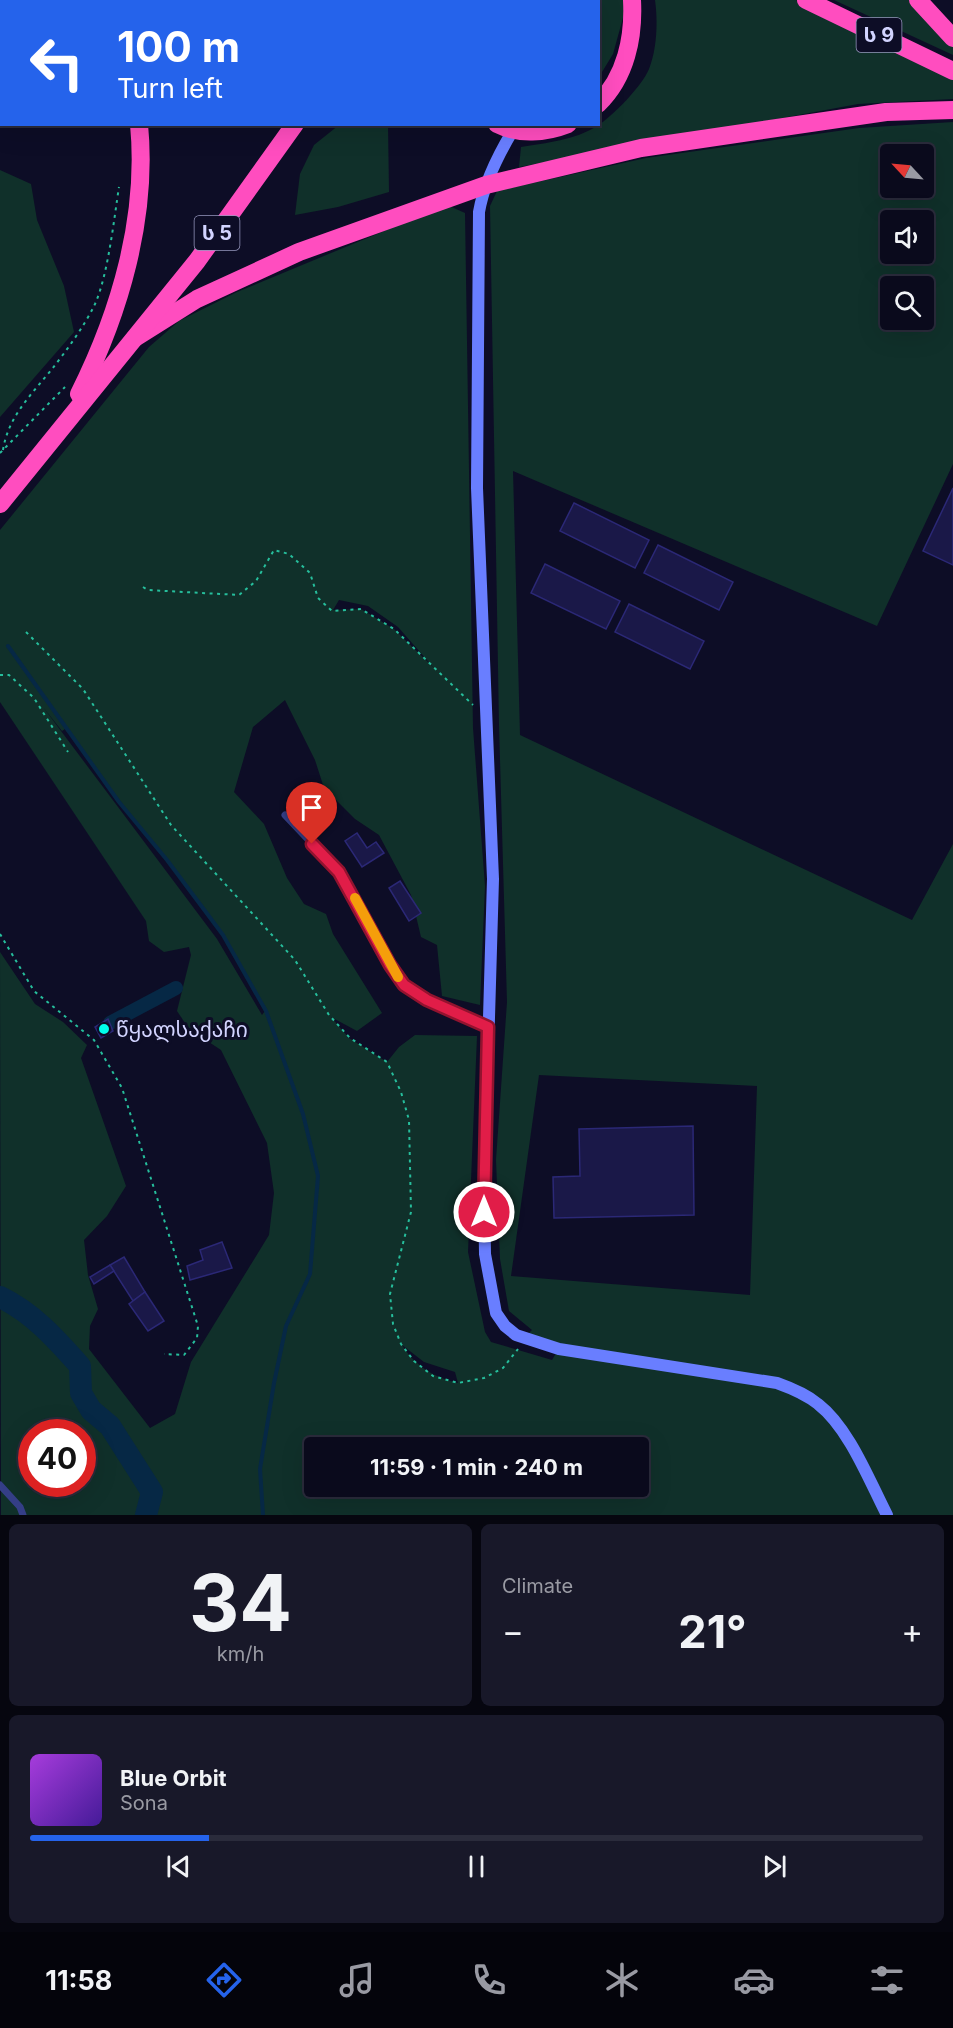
<!DOCTYPE html>
<meta charset="utf-8">
<style>
:root{--surface:#0a0a1c;--page:#181829;--text:#f1f3f6;--muted:#999aa3;--line:#2a2b3b;--accent:#2563eb}
body{margin:0;font-family:Inter,"Noto Sans Georgian",sans-serif;background:var(--page);color:var(--text);height:100vh;display:flex;flex-direction:column;font-size:22px;white-space:nowrap}
*{box-sizing:border-box;margin:0}
p{font-size:20px;color:var(--muted)}
.icon{flex:none;width:33px;height:33px;fill:none;stroke:currentColor;stroke-width:2;stroke-linecap:round;stroke-linejoin:round}
.map{position:relative;height:1515px;overflow:hidden}
.details{display:flex;flex-direction:column;gap:9px;padding:9px;background:#06060f;flex:1}
.details>*{flex:none}
.top-card{position:absolute;left:0px;top:0px;width:600px;height:126px;box-shadow:0 6px 24px #0002,0 0 0 2px var(--line);background:#2563eb;color:#fff;overflow:hidden}
.needle{width:39px;rotate:296deg}
.controls{position:absolute;left:880px;top:144px;display:grid;gap:12px}
.controls a{display:grid;place-items:center;width:54px;height:54px;border-radius:6px;background:var(--surface);box-shadow:0 6px 24px #0002,0 0 0 2px var(--line);font-size:30px}
.speed{position:absolute;left:18px;top:1419px;display:flex;gap:12px;font-size:30px;font-weight:700;text-align:center}
.speed>*{display:grid;place-content:center;width:78px;height:78px;border-radius:50%;background:var(--surface);box-shadow:0 6px 24px #0002,0 0 0 2px var(--line);line-height:1}
.speed .limit{border:9px solid #d22;background:#fff;color:#111}
.pin{position:absolute;display:grid;place-items:center;width:51px;height:51px;color:#fff;margin:-62px -26px;border-radius:50% 50% 50% 0;rotate:-45deg;box-shadow:0 0 6px #0007}
.pin .icon{rotate:45deg}
.me{position:absolute;width:66px;margin:-33px;rotate:0deg;stroke-linejoin:round;filter:drop-shadow(0 0 4px #0008)}
.turn{display:flex;align-items:center;gap:21px;height:126px;padding:0 18px;font-size:27px}
.turn .icon{width:78px;height:78px;stroke-width:2.5}
.turn b{display:block;font-size:42px;line-height:51px}
.big{font-size:45px;font-weight:700;line-height:1.1}
.details .tile{flex:1;display:flex;flex-direction:column;justify-content:center;gap:9px;min-width:0;padding:0 21px;border-radius:9px;background:var(--page)}
.details .dial{align-items:center;gap:0}
.dial b{font-size:78px;line-height:1}
.song{display:flex;align-items:center;gap:18px}
.cover{width:72px;height:72px;border-radius:9px;background:linear-gradient(135deg,hsl(280 70% 55%),hsl(260 70% 35%))}
.played{height:6px;border-radius:3px;background:linear-gradient(90deg,var(--accent) 20%,var(--line) 20%)}
.keys{display:flex;justify-content:space-around;direction:ltr}
.heat{display:flex;justify-content:space-between;align-items:center;font-size:33px;direction:ltr}
.details .tiles{flex:1;display:grid;gap:9px;grid-template-columns:1fr 1fr}
.tile:last-child{grid-column:span 2}
.trip{position:absolute;left:304px;top:1437px;width:345px;height:60px;border-radius:6px;background:var(--surface);box-shadow:0 6px 24px #0002,0 0 0 2px var(--line);font-weight:700;line-height:60px;text-align:center}
.menu{display:flex;height:96px;justify-content:space-around;align-items:center;background:#04040b;color:var(--muted)}
.menu .icon{width:42px;height:42px}
.menu .current{color:var(--accent)}
.menu b{font-size:27px;color:var(--text)}
.map>svg:first-child{display:block}
.green{fill:#10302a;fill-rule:evenodd}
.lines{fill:none;stroke-linecap:round;stroke-linejoin:round}
.stream{stroke:#062845;stroke-width:4}
.canal{stroke:#062845;stroke-width:14}
.river{stroke:#062845;stroke-width:22}
.building{fill:#1a1848;stroke:#2b2876;stroke-width:1.5}
.path{stroke:#26be9c;stroke-width:2;stroke-dasharray:3 4.5;stroke-linecap:butt}
.lane{stroke:#353f88;stroke-width:7}
.secondary{stroke:#697eff;stroke-width:12}
.highway{stroke:#ff4dbf;stroke-width:18}
.route-casing{stroke:#92132f;stroke-width:15}
.route{stroke:#e11d48;stroke-width:10}
.slow{stroke:#f59e0b;stroke-width:10}
.poi-dot{fill:#00fdec;stroke:#0d0d26;stroke-width:2}
.labels{text-anchor:middle;dominant-baseline:central;stroke-width:6;stroke-linejoin:round;paint-order:stroke}
.shield{fill:#0d0d26;stroke:#9798be;stroke-width:1.5}
.shield-label{font-size:20px;font-weight:bold;fill:#d2d4ff}
.poi-label{font-size:21px;fill:#d2d4ff;stroke:#0d0d26;text-anchor:start}
</style>
<div class="map">
<svg width="953" height="1515" viewBox="0 0 953 1515">
<rect width="100%" height="100%" fill="#0d0d26"/>
<g class="green">
<polygon points="416,0 625,0 626,7 613,54 599,77 598,2"/>
<path d="M655 0H796L953 72V99L858 104 519 167 521 147C546 143 575 140 597 126 613 116 642 86 649 69 657 49 658 21 655 0Z"/>
<polygon points="834,0 923,0 953,37 953,55"/>
<path d="M953 122V464L877 626 513 471 520 735 912 920 953 844V1515H1L0 952 35 1004 63 1022 87 1045 81 1058 126 1186 107 1216 84 1240 88 1275 98 1309 90 1326 89 1349 150 1428 175 1414 191 1362 269 1235 274 1193 267 1143 221 1050 189 1029 177 1011 191 955 189 947 164 952 149 941 146 921 0 702V530L149 347 179 321 237 292 447 205 465 213 473 728 485 886 480 1005 442 996 437 945 421 937 411 895 379 835 355 819 324 788 315 760 285 700 253 727 234 792 264 824 287 878 304 904 326 914 333 934 382 1013 357 1031 331 1017 349 1038 387 1062 399 1047 415 1035 477 1036 468 1252 485 1332 491 1342 552 1360 558 1350 524 1338 532 1330 509 1311 500 1259 496 1160 507 1002 499 725 490 206 497 191 646 158 859 128ZM891 154H924V188H891ZM891 220H924V254H891ZM891 286H924V320H891ZM339 600 368 606 398 627 434 668 394 629 361 609 333 610ZM43 707 62 731 65 729 223 935 265 1011 262 1015 217 939ZM539 1075 757 1086 750 1295 511 1276ZM402 1345 424 1362 455 1372 458 1383C434 1377 416 1367 402 1345ZM32 1432H82V1484H32ZM315 1448H639V1486H315Z"/>
<polygon points="339,125 388,125 389,192 338,207 295,215 300,174 314,145"/>
<polygon points="0,170 31,184 37,220 64,286 74,332 0,417"/>
</g>
<g class="lines">
<polyline class="stream" points="8,646 119,802 167,860 223,935 266,1011 303,1114 318,1176 310,1274 286,1326 274,1383 260,1469 263,1515"/>
<polyline class="canal" points="110,1023 176,988"/>
<path class="river" d="M0 1297C33 1313 56 1339 80 1366L81 1393 91 1410 110 1426 152 1492 146 1515"/>
</g>
<g class="building">
<polygon points="4,0 48,0 3,2"/>
<polygon points="2,7 2,72 0,72"/>
<polygon points="953,488 953,565 923,551"/>
<polygon points="574,503 649,540 635,568 560,531"/>
<polygon points="658,545 733,582 719,610 644,573"/>
<polygon points="545,564 620,601 606,629 531,593"/>
<polygon points="629,604 704,641 690,669 615,632"/>
<polygon points="357,833 367,848 376,842 384,853 362,867 345,841"/>
<polygon points="400,881 421,913 409,921 389,888"/>
<polygon points="108,1019 113,1031 101,1038 95,1027"/>
<polygon points="693,1126 694,1215 554,1218 553,1177 580,1176 579,1129"/>
<polygon points="222,1242 232,1268 190,1280 187,1266 203,1260 200,1250"/>
<polygon points="124,1257 145,1292 133,1301 110,1265"/>
<polygon points="110,1265 114,1271 94,1284 90,1277"/>
<polygon points="145,1292 164,1321 148,1331 129,1304"/>
</g>
<g class="lines">
<g class="path">
<path d="M3 450C8 417 31 395 52 369 67 350 85 325 95 304 108 275 114 219 119 187"/>
<polyline points="0,453 65,387"/>
<polyline points="143,587 148,590 239,595 256,581 274,550 289,554 310,573 318,598 332,611 361,609 394,629 473,705"/>
<polyline points="26,632 83,689 171,825 295,960 329,1015 350,1038 387,1062 401,1092 409,1120 411,1212 390,1294 393,1324 401,1344 414,1361 433,1376 458,1383 484,1378 503,1368 518,1349"/>
<polyline points="0,675 9,675 34,698 68,752"/>
<polyline points="0,934 34,991 94,1040 122,1088 198,1326 197,1338 184,1355 164,1354"/>
</g>
<g class="lane">
<polyline points="285,815 339,872 390,965 404,985 427,1000 488,1027"/>
<polyline points="0,1485 20,1507 23,1515"/>
</g>
<path class="secondary" d="M512 132C497 157 484 183 479 212L477 488 493 879 484 1191 485 1254 496 1313 505 1326 516 1335 559 1349 777 1383C791 1388 806 1394 818 1404 849 1428 869 1480 887 1515"/>
<g class="highway">
<polyline points="120,0 121,2"/>
<polyline points="242,0 249,2"/>
<polyline points="806,0 953,71"/>
<polyline points="918,0 953,38"/>
<polyline points="259,2 269,0"/>
<polyline points="357,2 357,0"/>
<polyline points="385,2 386,0"/>
<polyline points="404,2 405,0"/>
<path d="M598 104C626 77 634 37 632 0"/>
<path d="M497 124C519 135 545 133 568 124"/>
<polyline points="135,338 197,299 299,252 486,185 641,148 886,112 953,110"/>
<path d="M79 394C120 312 148 217 139 124"/>
<polyline points="0,504 197,261 295,124"/>
</g>
</g>
<g class="lines">
<g class="route-casing">
<polyline id="route" points="312,844 339,872 390,965 404,985 427,1000 488,1027 484,1212"/>
</g>
<use href="#route" class="route"/>
<polyline class="slow" points="355,898 398,977"/>
</g>
<circle class="poi-dot" cx="104" cy="1029" r="6"/>
<g class="labels">
<g class="shield">
<rect x="856.5" y="18" width="45" height="34" rx="4.5"/>
<rect x="194.5" y="216" width="45" height="34" rx="4.5"/>
</g>
<g class="shield-label">
<text x="879" y="35">ს 9</text>
<text x="217" y="233">ს 5</text>
</g>
<g class="poi-label">
<text x="116" y="1029">წყალსაქაჩი</text>
</g>
</g>
</svg>
<div class="controls">
<a><svg class="needle" viewBox="-14 -14 28 28"><path d="M0-13l5 13h-10z" fill="#e53935"/><path d="M0 13l5-13h-10z" fill="#999aa3"/></svg></a>
<a><svg class="icon" aria-label="sound" viewBox="0 0 24 24"><path d="M4 9h4l5-4v14l-5-4H4zM17 9q2 3 0 6"/></svg></a>
<a><svg class="icon" aria-label="search" viewBox="0 0 24 24"><circle cx="10" cy="10" r="6"/><path d="M15 15l6 6"/></svg></a>
</div>
<div class="speed"><div class="limit">40</div></div>
<div class="pin" style="left:312px;top:844px;background:#d93025"><svg class="icon" aria-label="arrive" viewBox="0 0 24 24"><path d="M6 21V4h12l-3 4 3 4H6"/></svg></div>
<svg class="me" style="left:484px;top:1212px" viewBox="-20 -20 40 40"><circle r="17" fill="#e11d48" stroke="#fff" stroke-width="3"/><path d="M0-11L8 9 0 5-8 9z" fill="#fff"/></svg>
<div class="trip">11:59 · 1 min · 240 m</div>
<div class="top-card">
<div class="turn"><svg class="icon" aria-label="left" viewBox="0 0 24 24"><path d="M17 20v-9H6M10 6l-5 5 5 5"/></svg><div><b>100 m</b>Turn left</div></div>
</div>
</div>
<section class="details">
<div class="tiles">
<div class="tile dial"><b>34</b><p>km/h</p></div>
<div class="tile"><p>Climate</p>
<div class="heat"><a>−</a><b class="big">21°</b><a>+</a></div>
</div>
<div class="tile">
<div class="song"><i class="cover"></i><div><b>Blue Orbit</b><p>Sona</p></div></div>
<div class="played"></div>
<div class="keys"><svg class="icon" aria-label="previous" viewBox="0 0 24 24"><path d="M18 5L8 12l10 7zM5 5v14"/></svg><svg class="icon" aria-label="pause" viewBox="0 0 24 24"><path d="M8 5v14M16 5v14"/></svg><svg class="icon" aria-label="next" viewBox="0 0 24 24"><path d="M6 5l10 7-10 7zM19 5v14"/></svg></div>
</div>
</div>
</section>
<nav class="menu">
<b>11:58</b>
<svg class="icon current" aria-label="directions" viewBox="0 0 24 24"><path d="M12 3l9 9-9 9-9-9zM9 14v-3h6M13 9l2 2-2 2"/></svg>
<svg class="icon" aria-label="music" viewBox="0 0 24 24"><path d="M9 18V5l10-2v13"/><circle cx="6" cy="18" r="3"/><circle cx="16" cy="16" r="3"/></svg>
<svg class="icon" aria-label="phone" viewBox="0 0 24 24"><path d="M5 4h4l2 5-3 2q2 4 5 5l2-3 5 2v4C11 20 4 13 5 4z"/></svg>
<svg class="icon" aria-label="climate" viewBox="0 0 24 24"><path d="M12 3v18M4 7l16 10M4 17L20 7"/></svg>
<svg class="icon" aria-label="car" viewBox="0 0 24 24"><path d="M5 17H2v-5l4-1 3-4h7l3 4 3 1v5h-3M9 17h6M6 11h13"/><circle cx="7" cy="17" r="2"/><circle cx="17" cy="17" r="2"/></svg>
<svg class="icon" aria-label="filters" viewBox="0 0 24 24"><path d="M4 7h16M4 17h16"/><circle cx="9" cy="7" r="2"/><circle cx="15" cy="17" r="2"/></svg>
</nav>
